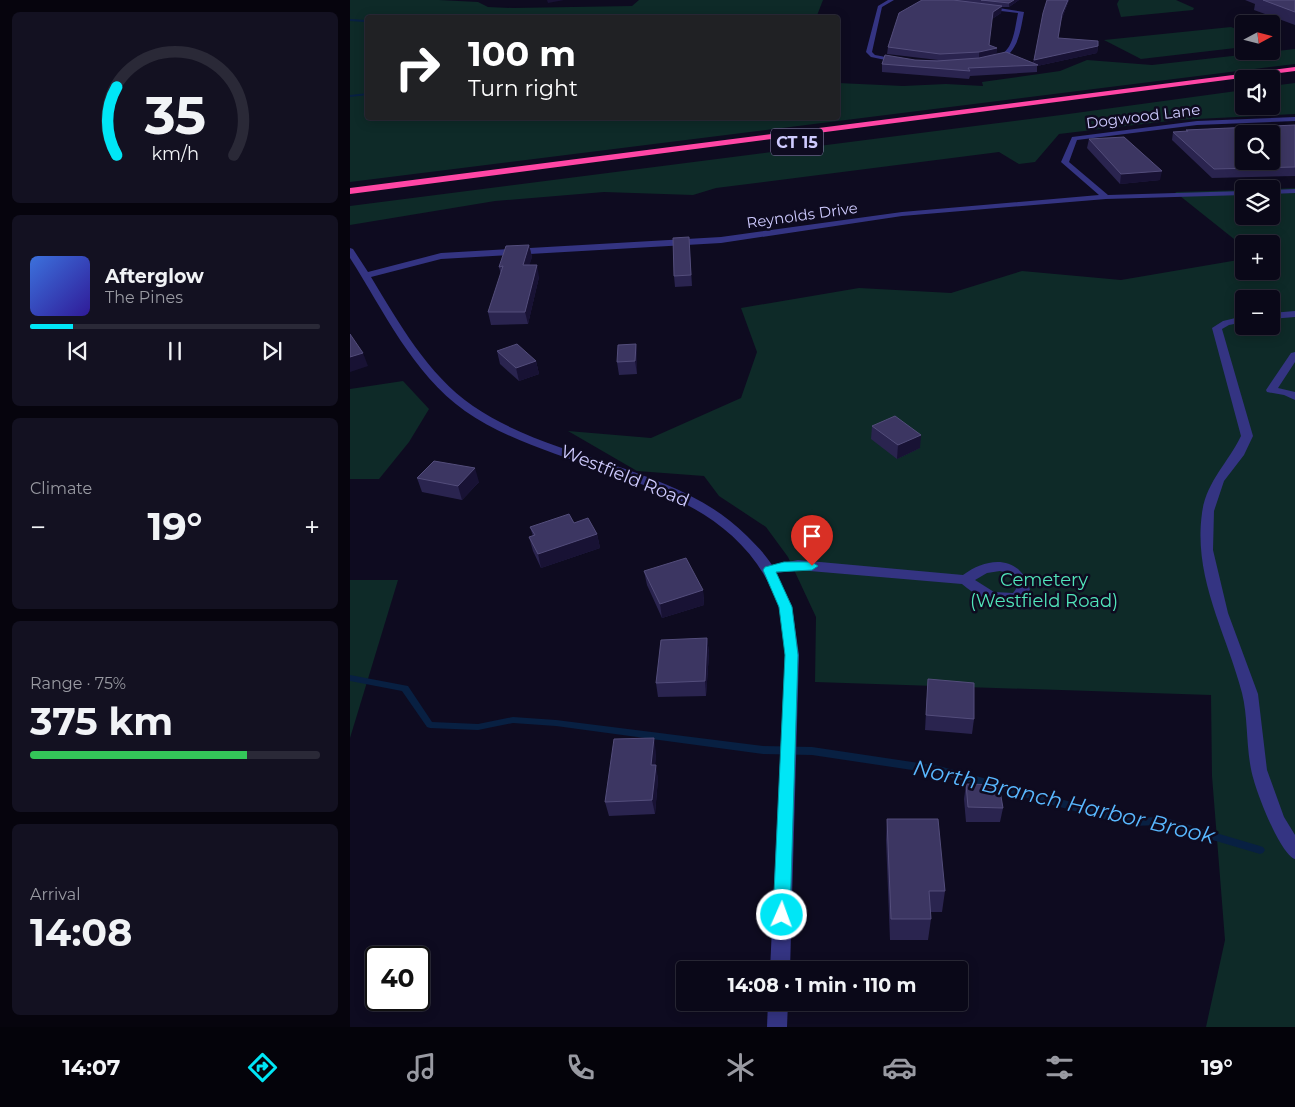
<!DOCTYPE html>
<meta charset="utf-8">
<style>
:root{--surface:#0a0818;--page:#131121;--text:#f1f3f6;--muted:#999aa2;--line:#2a2937;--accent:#00e6f6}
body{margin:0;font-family:Montserrat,sans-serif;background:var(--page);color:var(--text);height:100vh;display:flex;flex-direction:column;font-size:19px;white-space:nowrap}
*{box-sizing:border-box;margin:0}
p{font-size:16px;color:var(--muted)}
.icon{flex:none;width:28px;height:28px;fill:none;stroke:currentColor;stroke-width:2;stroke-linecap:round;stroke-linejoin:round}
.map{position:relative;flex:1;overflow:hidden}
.drawer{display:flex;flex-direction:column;gap:12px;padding:12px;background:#06040d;width:350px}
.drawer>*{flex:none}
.hud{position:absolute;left:15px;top:15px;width:475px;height:105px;border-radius:5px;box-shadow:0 2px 12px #0003,0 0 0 1px var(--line);background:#202124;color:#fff;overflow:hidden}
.needle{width:32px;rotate:83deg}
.tools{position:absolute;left:885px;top:15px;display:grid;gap:10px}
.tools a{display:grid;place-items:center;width:45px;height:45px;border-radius:5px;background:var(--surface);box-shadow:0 2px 12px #0003,0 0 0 1px var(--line);font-size:25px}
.speed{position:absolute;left:15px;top:946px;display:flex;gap:10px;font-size:25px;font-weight:700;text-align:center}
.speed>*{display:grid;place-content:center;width:65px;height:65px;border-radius:50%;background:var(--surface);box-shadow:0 2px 12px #0003,0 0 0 1px var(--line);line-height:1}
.speed .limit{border:2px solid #111;border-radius:8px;background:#fff;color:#111}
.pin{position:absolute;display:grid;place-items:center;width:42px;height:42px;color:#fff;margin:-51px -21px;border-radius:50% 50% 50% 0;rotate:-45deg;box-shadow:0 0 5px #0007}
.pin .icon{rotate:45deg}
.me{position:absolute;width:55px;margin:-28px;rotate:2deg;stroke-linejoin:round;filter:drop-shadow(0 0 4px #0008)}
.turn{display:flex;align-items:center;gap:18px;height:105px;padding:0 20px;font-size:22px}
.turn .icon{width:65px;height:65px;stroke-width:2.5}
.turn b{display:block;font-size:35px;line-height:42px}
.big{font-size:38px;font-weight:700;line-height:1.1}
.drawer .card{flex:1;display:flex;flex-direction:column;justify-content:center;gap:8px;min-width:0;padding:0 18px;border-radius:8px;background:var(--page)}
.drawer .dial{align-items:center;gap:0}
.dial svg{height:130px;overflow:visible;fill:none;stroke:var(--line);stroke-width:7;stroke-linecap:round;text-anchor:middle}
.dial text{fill:var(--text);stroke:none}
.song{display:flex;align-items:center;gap:15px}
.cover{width:60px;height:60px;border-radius:8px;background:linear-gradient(135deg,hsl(220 70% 55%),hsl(250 70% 35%))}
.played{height:5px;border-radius:2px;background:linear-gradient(90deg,var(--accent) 15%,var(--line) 15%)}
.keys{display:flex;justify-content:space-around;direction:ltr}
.heat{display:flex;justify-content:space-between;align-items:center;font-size:28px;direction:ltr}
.charge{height:8px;border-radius:4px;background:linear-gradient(90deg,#34c759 75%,var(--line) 0)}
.trip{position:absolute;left:326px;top:961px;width:292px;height:50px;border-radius:5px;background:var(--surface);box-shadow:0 2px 12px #0003,0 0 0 1px var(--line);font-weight:700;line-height:50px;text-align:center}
.menu{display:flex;height:80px;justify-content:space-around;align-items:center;background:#04030a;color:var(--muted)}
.menu .icon{width:35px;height:35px}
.menu .on{color:var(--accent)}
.menu b{font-size:22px;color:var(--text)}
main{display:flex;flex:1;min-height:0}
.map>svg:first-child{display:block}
.green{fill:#0e2a28;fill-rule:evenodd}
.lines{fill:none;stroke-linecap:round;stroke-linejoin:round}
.stream{fill:#082042;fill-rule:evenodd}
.minor{fill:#343482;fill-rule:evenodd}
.highway{fill:#ff46a5;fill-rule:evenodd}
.wall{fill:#2a244f}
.shaded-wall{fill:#181234}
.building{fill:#3c3662;stroke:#534d7b;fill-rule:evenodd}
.route{fill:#00e6f6;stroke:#0096a0}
.labels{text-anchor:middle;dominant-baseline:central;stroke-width:5;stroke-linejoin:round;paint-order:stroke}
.far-street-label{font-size:15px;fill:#cfcbff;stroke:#0e0b20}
.shield{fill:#0e0b20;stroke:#9591bc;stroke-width:1}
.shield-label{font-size:16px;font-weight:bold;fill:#cfcbff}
.street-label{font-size:18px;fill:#cfcbff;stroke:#0e0b20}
.park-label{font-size:18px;fill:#51e5ba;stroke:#0e0b20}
.near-water-label{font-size:22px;font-style:italic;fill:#59b8ff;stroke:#0e0b20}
</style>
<main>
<section class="drawer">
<div class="card dial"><svg viewBox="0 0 100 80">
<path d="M14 69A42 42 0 1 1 86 69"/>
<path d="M14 69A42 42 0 0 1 14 27" stroke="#00e6f6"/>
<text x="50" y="56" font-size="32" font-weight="700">35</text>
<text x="50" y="72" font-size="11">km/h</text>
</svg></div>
<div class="card">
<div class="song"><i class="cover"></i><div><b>Afterglow</b><p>The Pines</p></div></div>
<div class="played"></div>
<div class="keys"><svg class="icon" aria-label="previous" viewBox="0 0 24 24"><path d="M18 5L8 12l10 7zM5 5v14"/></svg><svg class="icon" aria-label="pause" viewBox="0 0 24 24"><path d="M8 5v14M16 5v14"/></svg><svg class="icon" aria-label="next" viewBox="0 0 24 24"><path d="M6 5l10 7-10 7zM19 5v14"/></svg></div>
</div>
<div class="card"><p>Climate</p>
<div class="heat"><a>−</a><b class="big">19°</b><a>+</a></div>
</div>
<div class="card"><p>Range · 75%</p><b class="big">375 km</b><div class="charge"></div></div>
<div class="card"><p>Arrival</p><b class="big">14:08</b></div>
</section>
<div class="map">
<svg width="945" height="1027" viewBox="0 0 945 1027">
<rect width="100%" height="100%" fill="#0e0b20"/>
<g class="green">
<polygon points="0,0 89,0 128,2 138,7 163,8 282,6 289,0 473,0 466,18 18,18 18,118 488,118 488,83 553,86 596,84 633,86 632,82 710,71 737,60 802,65 945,49 945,64 0,182"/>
<polygon points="769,0 826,0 844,8 843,10 771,17 767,4"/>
<polygon points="881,27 894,32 894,47 791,59 754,40"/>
<polygon points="945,83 945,114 827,120 709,134 685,162 669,164 649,152 366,188 343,195 254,192 145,201 0,225 0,206 711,115 894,90 894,106 921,106 921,86"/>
<path d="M945 188V1027H856L875 940 862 776 861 695 465 682 466 617 438 557 416 527 369 496 354 476 287 471 218 431 301 438 391 398 407 352 391 308 509 288 601 293 672 271 771 280 894 259V271H921V244H894V247L825 192 894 190V216H921V189ZM894 299H921V326H894Z"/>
<polygon points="53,381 79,409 59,442 29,479 0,479 0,389"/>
<polygon points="0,580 48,580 0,738"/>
</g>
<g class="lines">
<g class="stream">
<polygon points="0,19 16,20 18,22 18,25 14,22 0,21"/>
<polygon points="18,93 18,95 0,97 0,95"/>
<polygon points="0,675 58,686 82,722 128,724 163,717 206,720 413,746 462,747 589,766 780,818 812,817 910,846 913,847 915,850 913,853 910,854 812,825 780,826 589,774 462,755 413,754 206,726 163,723 128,730 80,728 77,727 52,691 0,681"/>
</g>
<g class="minor">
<polygon points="538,0 544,0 532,7 522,52 525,55 552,60 550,63 521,57 516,52 528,6"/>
<path d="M636 6 674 12C670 33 668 55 645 62L643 59C664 52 664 32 668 13L634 9Z"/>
<path d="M945 117V121L847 125 727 140 719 162 758 195 894 191V195L756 199 552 216 371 243 91 259 21 277C49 323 77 374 123 406 206 463 324 463 397 536 407 546 415 554 422 565L448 560 613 575C638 556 671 555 680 590L672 601C650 608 629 599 612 584L448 570 426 573 442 606 449 655 440 970H420L435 655C433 637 433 616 426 599 375 472 213 479 115 411 62 373 34 311 0 258V248L3 249 18 272 91 253 371 237 552 212 749 195 711 162 722 137 847 121ZM650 571C661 573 664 580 666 589L663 593 644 592 625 580 637 573Z"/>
<polygon points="945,189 945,193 921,194 921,190"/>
<polygon points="945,311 945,317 921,319 921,313"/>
<path d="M894 316V322L879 325 872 329 903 436 894 455 874 481 864 511 863 550 878 613 908 694 917 770 934 817 945 835V859C929 853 904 787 901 769 896 744 898 717 892 693 876 632 843 578 852 513 856 482 878 463 891 436L862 328 873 321Z"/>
<polygon points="945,352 945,362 928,388 945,392 945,400 934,395 917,392 916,390 941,353"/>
<polygon points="418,1002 438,1002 437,1027 417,1027"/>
</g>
<polygon class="highway" points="945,67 945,71 0,194 0,188"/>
</g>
<g class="wall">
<polygon points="572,0 669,0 659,7 652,7 651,13 642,19 639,45 647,48 646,54 683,63 697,0 719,0 711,21 708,39 748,46 747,53 687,66 687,72 620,76 619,79 532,72 532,64 565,60 588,60 537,54 538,47"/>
<polygon points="895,0 945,0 945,25 904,10 905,4"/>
<polygon points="945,125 945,176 862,178 822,140 823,132 836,131 836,130"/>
<polygon points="739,139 810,180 770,184 737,148"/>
<polygon points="339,237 342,286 325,287 324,276"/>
<polygon points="179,245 182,257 179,265 189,277 178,324 141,325 138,312 151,275 149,267"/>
<polygon points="286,344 287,357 287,374 269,375 267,362"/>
<polygon points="147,351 186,361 189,374 169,381 150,364"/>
<polygon points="522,426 570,448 547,459 521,439"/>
<polygon points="67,478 129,482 112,500 72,492"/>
<polygon points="224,523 247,534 250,548 191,568 183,551 179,537 183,536 180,527"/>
<polygon points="294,571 353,590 354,605 312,618 297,585"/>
<polygon points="357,638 359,653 356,696 308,697 306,683"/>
<polygon points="578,679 624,719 622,734 575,730"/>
<polygon points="306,753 305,765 308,779 305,814 259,816 255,802"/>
<polygon points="616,784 653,808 650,822 616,822 614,799"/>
<polygon points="537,819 595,891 592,912 580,912 581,919 578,940 540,940 536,840"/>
</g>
<g class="shaded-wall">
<polygon points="197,0 214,0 198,3"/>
<polygon points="664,0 669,0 659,7 659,3"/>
<polygon points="718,0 719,0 711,21 712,14"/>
<polygon points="652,6 651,13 642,19 638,50 647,48 646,55 629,59 629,52 643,12"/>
<polygon points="748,46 747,53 687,66 688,65 683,65 684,60"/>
<polygon points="812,171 810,180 770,184 771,174"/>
<polygon points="179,245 182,257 176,277 173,265"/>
<polygon points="187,265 189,277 178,324 175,312"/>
<polygon points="286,344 287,357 287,374 285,361"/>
<polygon points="13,353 18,366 0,372 0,357"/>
<polygon points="186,361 189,374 169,381 166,368"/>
<polygon points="571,435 570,448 547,459 548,445"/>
<polygon points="125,468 129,482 112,500 108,486"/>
<polygon points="247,534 250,548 191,568 188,554"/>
<polygon points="353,590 354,605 312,618 310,604"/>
<polygon points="357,638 359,653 356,696 355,681"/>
<polygon points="304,738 306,753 304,779 301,765"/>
<polygon points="306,765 308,779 305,814 302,800"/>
</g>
<g class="building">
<polygon points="572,0 603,0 652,6 643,12 639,45 647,48 629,52 590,54 538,47 549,13"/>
<polygon points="631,0 664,0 659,3"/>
<polygon points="697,0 718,0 712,14 708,38 748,41 748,46 684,60 693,13"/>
<polygon points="913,0 945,0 945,12"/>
<polygon points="656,52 688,65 618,68 620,71 532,64 535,55 565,60 587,61 629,58"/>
<path d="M945 125V167L864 169 823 132 838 131 836 130ZM894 134H921V161H894Z"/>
<polygon points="774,137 812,171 771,174 739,139"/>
<polygon points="339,237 341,275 324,276 323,238"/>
<polygon points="179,245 173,265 187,265 175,312 138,312 153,266 149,267 156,246"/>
<polygon points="0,334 13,353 0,357"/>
<polygon points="167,344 186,361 166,368 147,351"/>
<polygon points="286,344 285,361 267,362 268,345"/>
<polygon points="545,416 571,435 548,445 522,426"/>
<polygon points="84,461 125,468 108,486 67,478"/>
<polygon points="219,514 224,523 238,518 247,534 188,554 179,537 185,535 180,527"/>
<polygon points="336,558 353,590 310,604 294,571"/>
<polygon points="357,638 355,681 306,683 311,640"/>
<polygon points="578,679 624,683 624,719 576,715"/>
<polygon points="304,738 301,765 306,765 302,800 255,802 264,739"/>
<polygon points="616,784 649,785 653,808 618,807"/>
<polygon points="537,819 588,819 595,891 579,891 581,919 541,919"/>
</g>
<polygon class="route" points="434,562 462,562 468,566 462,570 426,572 442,607 448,655 440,915 438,921 432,923 426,921 423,915 435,655 429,607 413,570 415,567"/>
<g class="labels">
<g class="far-street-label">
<text transform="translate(793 116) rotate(-7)">Dogwood Lane</text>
<text transform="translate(452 215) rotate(-8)">Reynolds Drive</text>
</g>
<rect class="shield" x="421" y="128.5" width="52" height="27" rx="4"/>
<g class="shield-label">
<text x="447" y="142">CT 15</text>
</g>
<g class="street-label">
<text transform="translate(275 476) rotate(22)">Westfield Road</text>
</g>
<g class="park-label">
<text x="694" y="580">Cemetery<tspan x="694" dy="21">(Westfield Road)</tspan></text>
</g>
<g class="near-water-label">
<text transform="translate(714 802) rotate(13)">North Branch Harbor Brook</text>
</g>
</g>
</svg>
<div class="tools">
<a><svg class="needle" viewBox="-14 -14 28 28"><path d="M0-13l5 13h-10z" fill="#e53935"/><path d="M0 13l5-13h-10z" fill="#999aa2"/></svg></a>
<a><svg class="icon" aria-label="sound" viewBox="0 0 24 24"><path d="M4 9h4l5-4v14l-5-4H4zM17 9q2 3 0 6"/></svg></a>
<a><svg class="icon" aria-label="search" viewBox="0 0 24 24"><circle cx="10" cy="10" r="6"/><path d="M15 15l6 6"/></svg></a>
<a><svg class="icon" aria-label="layers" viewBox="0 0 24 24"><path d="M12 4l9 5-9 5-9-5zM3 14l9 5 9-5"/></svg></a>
<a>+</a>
<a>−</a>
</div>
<div class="speed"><div class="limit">40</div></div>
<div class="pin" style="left:462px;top:566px;background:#d93025"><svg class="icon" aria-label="arrive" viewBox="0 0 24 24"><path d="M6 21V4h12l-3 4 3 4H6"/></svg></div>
<svg class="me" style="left:432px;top:915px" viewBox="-20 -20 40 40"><circle r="17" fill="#00e6f6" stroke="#fff" stroke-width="3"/><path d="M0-11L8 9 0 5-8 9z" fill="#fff"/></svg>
<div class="trip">14:08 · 1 min · 110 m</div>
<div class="hud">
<div class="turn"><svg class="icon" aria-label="right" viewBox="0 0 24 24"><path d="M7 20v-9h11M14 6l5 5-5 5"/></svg><div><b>100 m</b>Turn right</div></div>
</div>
</div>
</main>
<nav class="menu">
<b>14:07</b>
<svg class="icon on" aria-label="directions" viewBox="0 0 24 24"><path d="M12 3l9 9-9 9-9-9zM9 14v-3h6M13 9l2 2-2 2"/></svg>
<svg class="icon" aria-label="music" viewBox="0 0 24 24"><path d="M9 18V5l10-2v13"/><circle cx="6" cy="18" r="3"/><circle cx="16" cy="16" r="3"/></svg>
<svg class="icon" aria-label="phone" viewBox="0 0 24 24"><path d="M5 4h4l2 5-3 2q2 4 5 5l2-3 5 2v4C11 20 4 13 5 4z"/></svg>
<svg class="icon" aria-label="climate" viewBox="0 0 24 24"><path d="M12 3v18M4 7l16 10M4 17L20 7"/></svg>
<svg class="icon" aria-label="car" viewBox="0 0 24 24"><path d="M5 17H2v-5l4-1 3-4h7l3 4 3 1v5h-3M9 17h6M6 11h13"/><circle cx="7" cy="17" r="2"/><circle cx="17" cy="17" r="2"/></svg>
<svg class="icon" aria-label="filters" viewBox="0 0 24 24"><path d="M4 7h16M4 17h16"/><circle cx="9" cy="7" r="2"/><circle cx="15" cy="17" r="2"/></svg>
<b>19°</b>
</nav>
